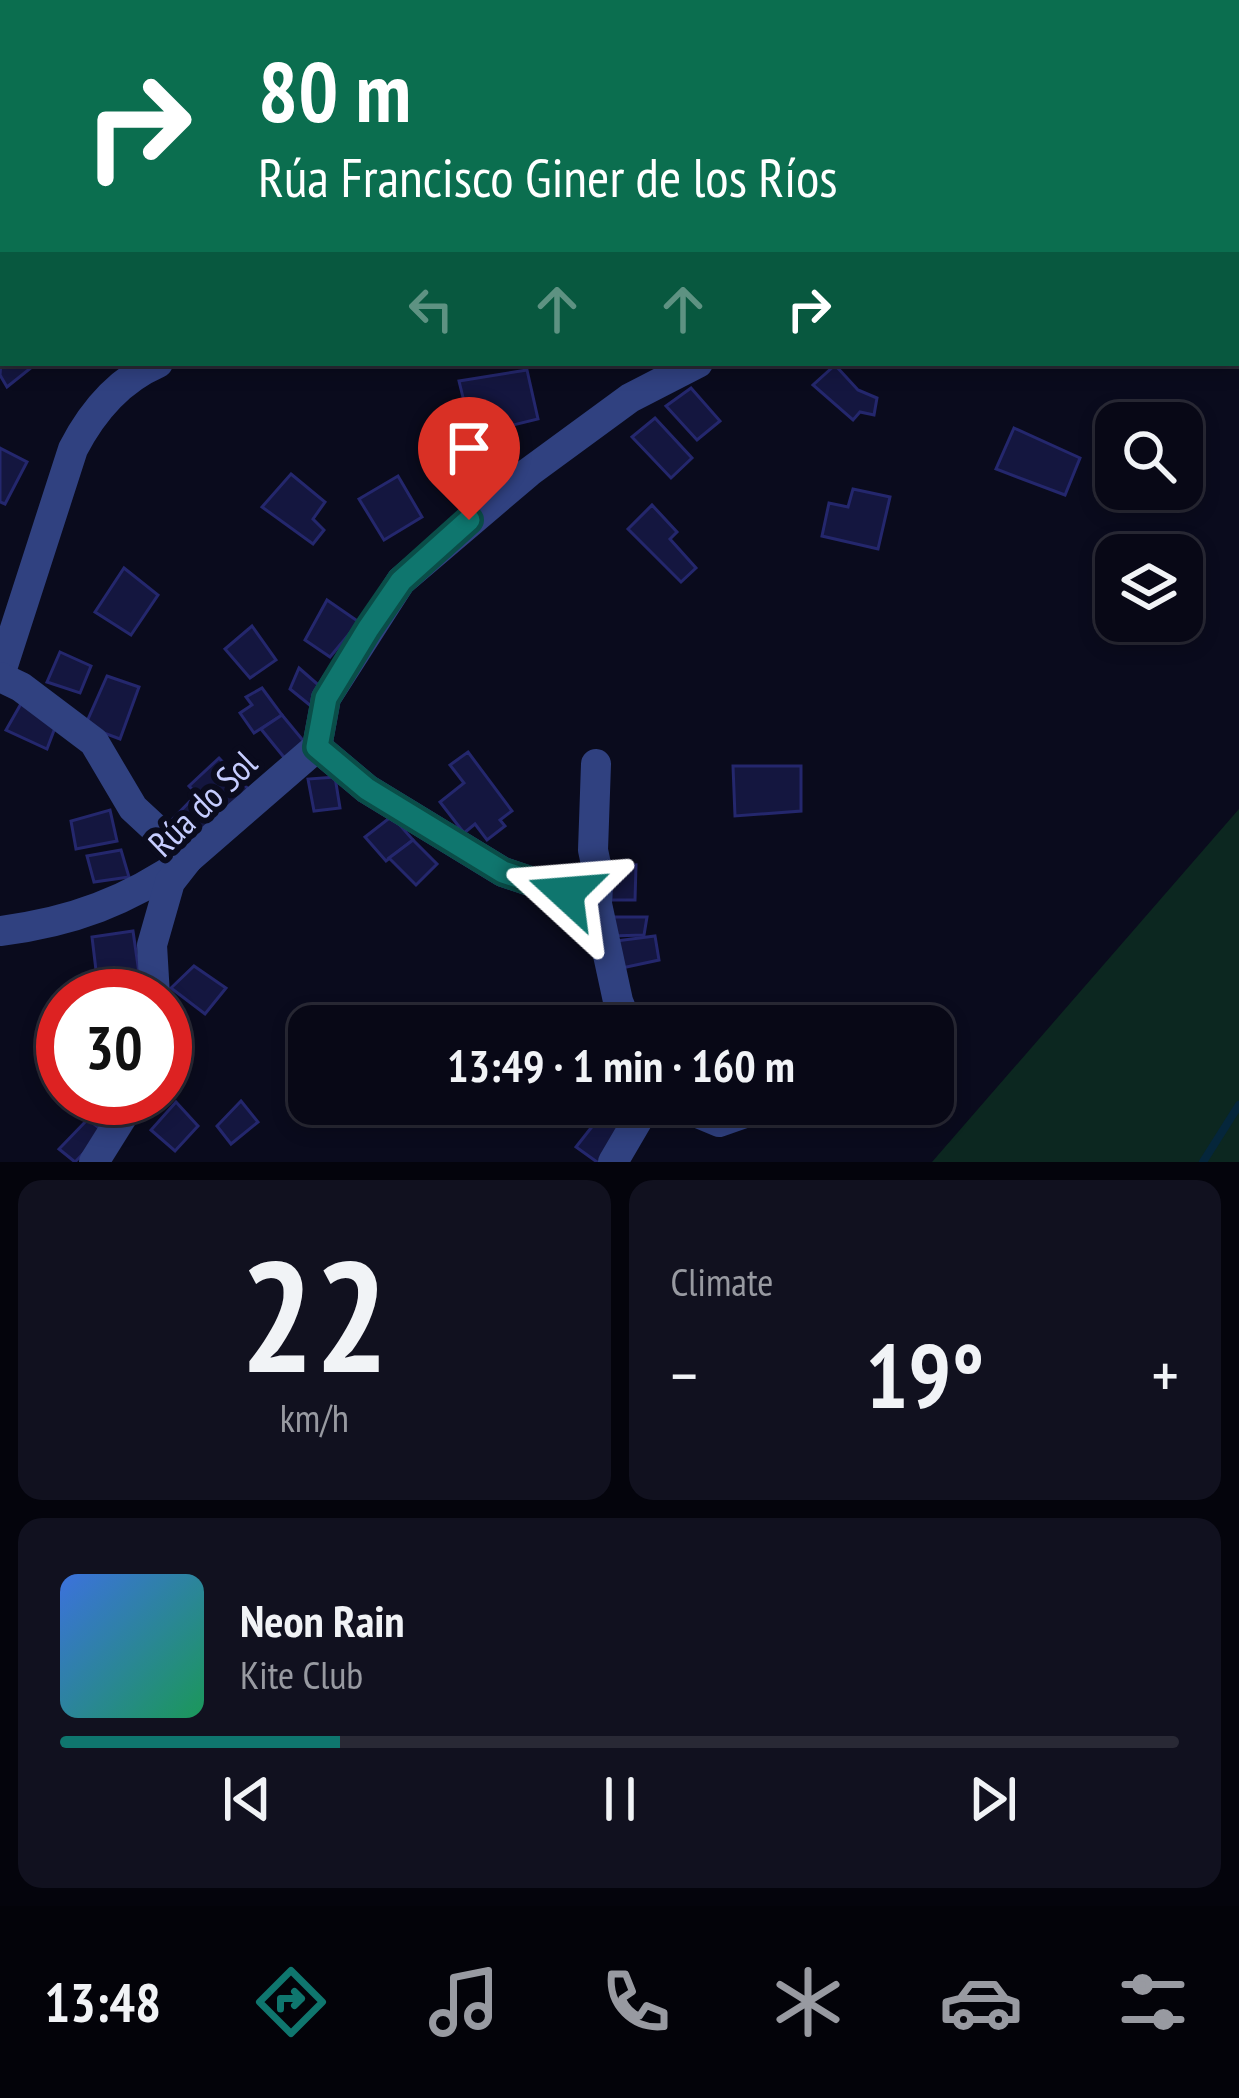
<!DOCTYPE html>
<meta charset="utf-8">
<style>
:root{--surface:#080816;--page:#11111f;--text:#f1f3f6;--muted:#989aa1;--line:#292935;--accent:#0f766e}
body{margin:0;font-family:"PT Sans Narrow",sans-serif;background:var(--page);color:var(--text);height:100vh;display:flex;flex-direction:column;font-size:45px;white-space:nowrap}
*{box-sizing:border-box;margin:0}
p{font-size:39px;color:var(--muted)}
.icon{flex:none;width:66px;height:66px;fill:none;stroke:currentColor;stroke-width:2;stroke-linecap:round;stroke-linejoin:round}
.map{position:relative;height:1162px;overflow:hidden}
.panel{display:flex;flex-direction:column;gap:18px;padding:18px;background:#04040c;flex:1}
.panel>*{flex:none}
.banner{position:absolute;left:0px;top:0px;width:1239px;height:366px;box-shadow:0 6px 18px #0003,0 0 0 3px var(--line);background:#0b6e4f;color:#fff;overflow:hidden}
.controls{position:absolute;left:1095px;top:402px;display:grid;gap:24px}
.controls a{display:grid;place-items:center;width:108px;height:108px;border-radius:24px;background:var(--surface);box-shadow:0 6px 18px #0003,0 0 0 3px var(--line);font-size:60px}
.speed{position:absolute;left:36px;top:969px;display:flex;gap:24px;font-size:60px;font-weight:700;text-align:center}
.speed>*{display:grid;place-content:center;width:156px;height:156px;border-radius:50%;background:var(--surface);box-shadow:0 6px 18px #0003,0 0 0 3px var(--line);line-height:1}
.speed .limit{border:18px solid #d22;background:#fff;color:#111}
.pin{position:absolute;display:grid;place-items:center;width:102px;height:102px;color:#fff;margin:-123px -51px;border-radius:50% 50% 50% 0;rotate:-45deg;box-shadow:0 0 12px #0007}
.pin .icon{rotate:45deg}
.me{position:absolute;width:132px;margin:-66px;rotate:289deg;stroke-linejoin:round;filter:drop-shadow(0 0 9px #0008)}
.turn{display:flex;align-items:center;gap:42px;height:252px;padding:0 60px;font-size:54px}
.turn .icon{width:156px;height:156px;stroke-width:2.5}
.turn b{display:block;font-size:84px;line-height:102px}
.lanes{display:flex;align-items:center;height:114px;padding:0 60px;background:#0003;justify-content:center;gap:60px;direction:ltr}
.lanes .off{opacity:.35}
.big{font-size:90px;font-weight:600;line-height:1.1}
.panel .tile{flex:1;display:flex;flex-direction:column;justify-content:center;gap:18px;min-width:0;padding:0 42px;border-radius:24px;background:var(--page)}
.panel .dial{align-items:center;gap:0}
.dial b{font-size:156px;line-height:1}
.song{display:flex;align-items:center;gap:36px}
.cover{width:144px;height:144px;border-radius:18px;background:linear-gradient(135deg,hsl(220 70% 55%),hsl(150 70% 35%))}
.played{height:12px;border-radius:6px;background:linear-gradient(90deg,var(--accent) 25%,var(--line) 25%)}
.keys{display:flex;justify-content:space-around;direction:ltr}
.heat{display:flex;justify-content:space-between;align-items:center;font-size:66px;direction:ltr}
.panel .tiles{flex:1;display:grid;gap:18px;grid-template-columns:1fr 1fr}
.tile:last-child{grid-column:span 2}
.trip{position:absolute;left:288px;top:1005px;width:666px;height:120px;border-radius:24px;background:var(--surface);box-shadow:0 6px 18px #0003,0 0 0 3px var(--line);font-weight:600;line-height:120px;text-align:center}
.dock{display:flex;height:192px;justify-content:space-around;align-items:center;background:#030309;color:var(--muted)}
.dock .icon{width:84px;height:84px}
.dock .selected{color:var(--accent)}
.dock b{font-size:54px;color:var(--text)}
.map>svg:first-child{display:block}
.green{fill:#0c2720}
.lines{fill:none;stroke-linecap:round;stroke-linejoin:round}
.stream{stroke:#05263b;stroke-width:8}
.building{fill:#14163f;stroke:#24276d;stroke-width:3}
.minor{stroke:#304180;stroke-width:30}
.route-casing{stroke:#0a4d48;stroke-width:30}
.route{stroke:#0f766e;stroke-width:21}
.labels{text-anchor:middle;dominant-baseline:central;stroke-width:12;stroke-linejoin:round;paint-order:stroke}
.street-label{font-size:36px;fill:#c6cdff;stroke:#0a0b1d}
</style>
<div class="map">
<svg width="1239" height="1162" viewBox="0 0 1239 1162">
<rect width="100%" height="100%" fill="#0a0b1d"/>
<polygon class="green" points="1239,809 1239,1162 932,1162"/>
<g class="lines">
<g class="stream">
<polyline points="1173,0 1177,3"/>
<polyline points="1236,42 1239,43"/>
<polyline points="1203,1162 1239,1105"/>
</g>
</g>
<g class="building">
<polygon points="3,339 3,363 37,363 7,387 0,375"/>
<polygon points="835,365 858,390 877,398 874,415 860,412 853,420 813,385"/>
<polygon points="527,370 538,419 505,427 502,418 470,426 459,381"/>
<polygon points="691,388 720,421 697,440 666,406"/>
<polygon points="655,418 692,458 671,478 632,437"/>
<polygon points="1014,428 1080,458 1065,495 996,469"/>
<polygon points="0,448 27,462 5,504 0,502"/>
<polygon points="291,474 325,502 313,519 324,530 313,544 262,507"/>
<polygon points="398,476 422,517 384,540 359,499"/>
<polygon points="853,489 890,497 878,549 822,536 829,503 848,507"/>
<polygon points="652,505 677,532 670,539 696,568 681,582 628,529"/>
<polygon points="124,568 158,595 131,635 95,612"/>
<polygon points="327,600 359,622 330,657 305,640"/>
<polygon points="252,626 276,660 250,678 225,649"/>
<polygon points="60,652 91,666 80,693 47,682"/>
<polygon points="299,668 323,689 311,706 290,689"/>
<polygon points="107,676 139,687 120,739 85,726"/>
<polygon points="262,688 282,715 254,733 240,713 252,705 246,697"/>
<polygon points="22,702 56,725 47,749 6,730"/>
<polygon points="282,715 306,744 287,761 261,729"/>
<polygon points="468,752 512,811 500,820 505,826 487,840 475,824 464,833 440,802 464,783 450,765"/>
<polygon points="219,758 251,792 221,819 189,786"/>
<polygon points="733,766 801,766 801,811 735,816"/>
<polygon points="335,777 340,808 314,811 308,779"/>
<polygon points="195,796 221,819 192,848 163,829"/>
<polygon points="110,810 117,841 76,849 71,821"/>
<polygon points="392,816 413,840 386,861 365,837"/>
<polygon points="413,840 437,864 416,885 389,858"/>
<polygon points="121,850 129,877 94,882 87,856"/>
<polygon points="636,865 635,900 611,900 612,867"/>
<polygon points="609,917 647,917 644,935 611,936"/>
<polygon points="133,931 140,980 98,987 92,937"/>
<polygon points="655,936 659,960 622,968 616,941"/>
<polygon points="194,966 226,988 205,1014 171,988"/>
<polygon points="82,1098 102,1098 122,1114 104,1132 74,1108"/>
<polygon points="241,1101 258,1122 231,1144 217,1126"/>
<polygon points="176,1102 198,1126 175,1151 151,1130"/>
<polygon points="602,1114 626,1134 605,1162 597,1162 576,1147"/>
<polygon points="88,1119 104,1132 75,1162 59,1149"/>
</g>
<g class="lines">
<g class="minor">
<polyline points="714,0 726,3"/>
<polyline points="509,3 512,0"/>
<polyline points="1236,182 1239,182"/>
<polyline points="1236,276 1239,276"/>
<path d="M0 675 73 449C92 412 119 380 158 363"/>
<path d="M0 677 21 687 94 742 133 808 188 859C128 901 72 922 0 931"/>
<polyline points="317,747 326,698 401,581 529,472 630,398 698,363"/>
<polyline points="317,747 367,789 503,872 597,904 618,1001 628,1026"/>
<polyline points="596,764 593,850 598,874 597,904"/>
<polyline points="155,996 152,945 170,882 188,859 317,747"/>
<polyline points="676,1104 719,1122 771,1104"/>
<polyline points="94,1162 134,1098"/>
<polyline points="613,1162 647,1104"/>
</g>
</g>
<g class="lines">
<g class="route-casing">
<polyline id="route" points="469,520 401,581 368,629 326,698 317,747 367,789 503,872 566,893"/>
</g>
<use href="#route" class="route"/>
</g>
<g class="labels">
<g class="street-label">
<text transform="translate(202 803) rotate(-44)">Rúa do Sol</text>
</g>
</g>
</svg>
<div class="controls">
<a><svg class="icon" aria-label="search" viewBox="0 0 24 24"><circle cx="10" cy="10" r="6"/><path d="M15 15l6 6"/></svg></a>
<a><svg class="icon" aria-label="layers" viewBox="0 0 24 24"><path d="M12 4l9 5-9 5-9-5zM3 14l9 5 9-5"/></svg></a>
</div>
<div class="speed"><div class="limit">30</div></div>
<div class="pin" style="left:469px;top:520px;background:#d93025"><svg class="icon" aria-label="arrive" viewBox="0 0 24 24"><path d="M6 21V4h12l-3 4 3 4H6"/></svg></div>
<svg class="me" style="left:566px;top:893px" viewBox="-20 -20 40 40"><path d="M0-17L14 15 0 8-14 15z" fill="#0f766e" stroke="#fff" stroke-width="4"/></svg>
<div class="trip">13:49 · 1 min · 160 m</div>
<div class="banner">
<div class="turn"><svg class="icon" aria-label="right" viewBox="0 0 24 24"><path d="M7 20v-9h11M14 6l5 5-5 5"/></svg><div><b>80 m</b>Rúa Francisco Giner de los Ríos</div></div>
<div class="lanes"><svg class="icon off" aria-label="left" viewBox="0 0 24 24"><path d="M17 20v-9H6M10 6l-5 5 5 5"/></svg><svg class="icon off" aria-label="ahead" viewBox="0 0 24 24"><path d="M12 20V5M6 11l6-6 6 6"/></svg><svg class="icon off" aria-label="ahead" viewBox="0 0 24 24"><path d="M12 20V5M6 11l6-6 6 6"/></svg><svg class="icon" aria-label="right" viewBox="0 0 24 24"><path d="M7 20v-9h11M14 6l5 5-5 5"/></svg></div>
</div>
</div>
<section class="panel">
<div class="tiles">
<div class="tile dial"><b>22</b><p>km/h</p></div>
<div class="tile"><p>Climate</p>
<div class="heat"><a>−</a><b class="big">19°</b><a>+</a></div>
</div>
<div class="tile">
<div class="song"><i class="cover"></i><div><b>Neon Rain</b><p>Kite Club</p></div></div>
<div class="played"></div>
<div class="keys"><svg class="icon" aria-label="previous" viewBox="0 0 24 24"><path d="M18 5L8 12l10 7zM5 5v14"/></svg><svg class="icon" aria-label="pause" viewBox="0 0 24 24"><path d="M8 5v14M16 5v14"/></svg><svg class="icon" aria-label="next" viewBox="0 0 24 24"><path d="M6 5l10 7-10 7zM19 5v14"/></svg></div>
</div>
</div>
</section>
<nav class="dock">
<b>13:48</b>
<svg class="icon selected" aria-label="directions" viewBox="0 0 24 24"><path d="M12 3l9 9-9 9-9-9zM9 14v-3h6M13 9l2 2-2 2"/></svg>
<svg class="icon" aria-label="music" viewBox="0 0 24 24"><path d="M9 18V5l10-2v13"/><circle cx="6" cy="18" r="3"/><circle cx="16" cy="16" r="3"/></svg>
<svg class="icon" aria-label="phone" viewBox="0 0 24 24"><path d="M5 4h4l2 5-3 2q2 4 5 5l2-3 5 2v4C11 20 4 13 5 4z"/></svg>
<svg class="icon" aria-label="climate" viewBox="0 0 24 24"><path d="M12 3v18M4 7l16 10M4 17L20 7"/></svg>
<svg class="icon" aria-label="car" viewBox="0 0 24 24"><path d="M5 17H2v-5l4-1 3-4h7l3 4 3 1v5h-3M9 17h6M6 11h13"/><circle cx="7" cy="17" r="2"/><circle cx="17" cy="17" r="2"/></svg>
<svg class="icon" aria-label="filters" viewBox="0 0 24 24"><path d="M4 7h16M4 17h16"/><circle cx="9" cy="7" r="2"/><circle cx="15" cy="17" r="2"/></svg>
</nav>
